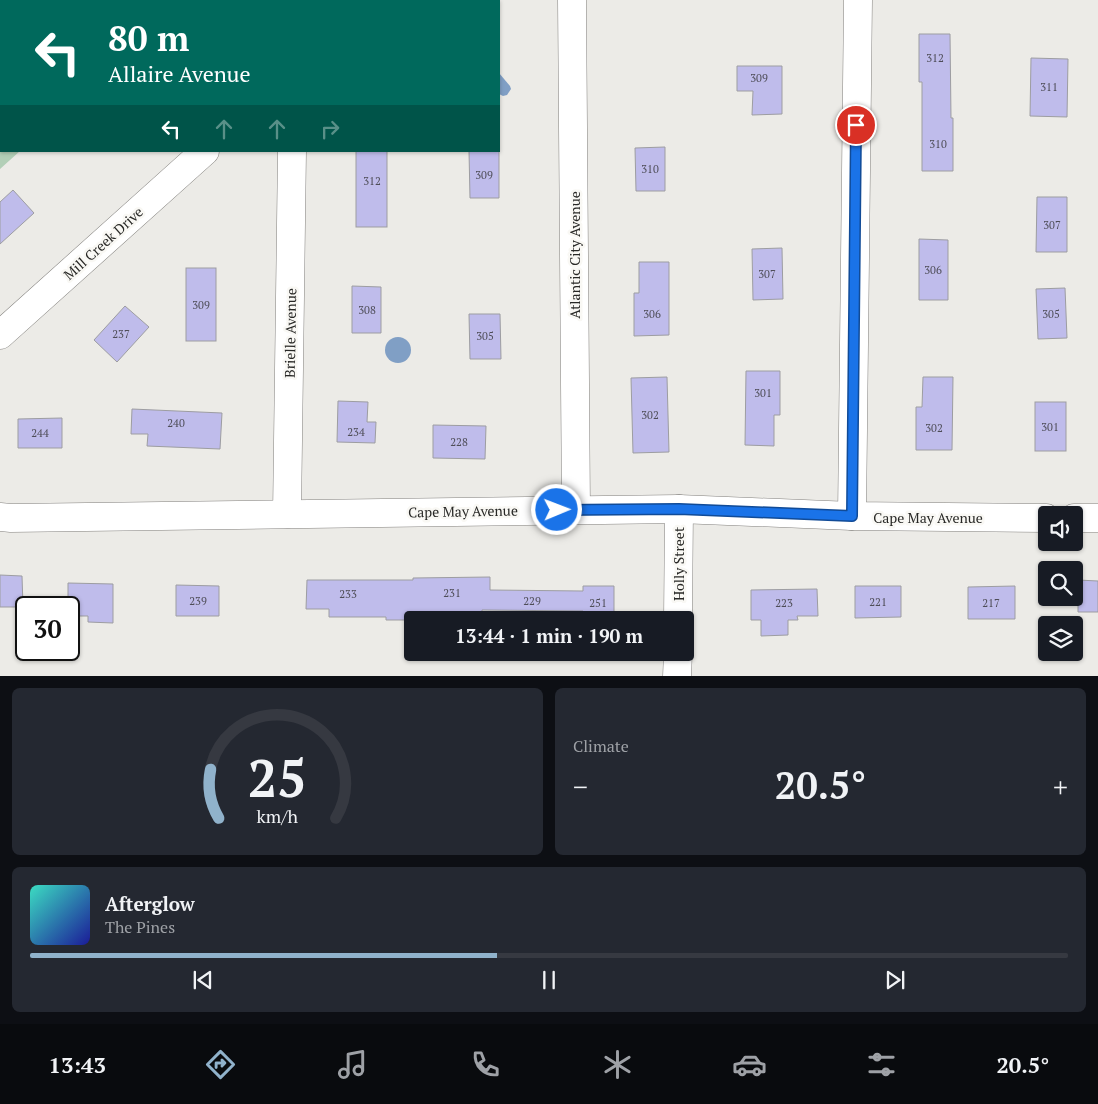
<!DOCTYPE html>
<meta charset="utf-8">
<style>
:root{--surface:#171b24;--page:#242831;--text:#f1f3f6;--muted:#9ea1a6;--line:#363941;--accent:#90b2cb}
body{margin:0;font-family:"PT Serif",serif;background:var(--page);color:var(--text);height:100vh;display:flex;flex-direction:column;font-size:19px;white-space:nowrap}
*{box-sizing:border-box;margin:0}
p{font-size:16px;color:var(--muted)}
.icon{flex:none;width:28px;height:28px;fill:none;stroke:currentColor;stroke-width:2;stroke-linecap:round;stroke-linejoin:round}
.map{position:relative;height:676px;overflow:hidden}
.details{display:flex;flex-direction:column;gap:12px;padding:12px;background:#0d0f14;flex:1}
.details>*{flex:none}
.top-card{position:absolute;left:0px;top:0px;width:500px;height:152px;box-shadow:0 1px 4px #0004;background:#00695c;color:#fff;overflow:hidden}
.buttons{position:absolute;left:1038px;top:506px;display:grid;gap:10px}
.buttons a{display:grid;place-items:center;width:45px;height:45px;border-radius:5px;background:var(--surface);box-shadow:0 1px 4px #0004;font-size:25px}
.speed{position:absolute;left:15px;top:596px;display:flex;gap:10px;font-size:25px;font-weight:700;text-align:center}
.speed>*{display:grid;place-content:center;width:65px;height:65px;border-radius:50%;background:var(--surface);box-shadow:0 1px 4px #0004;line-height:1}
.speed .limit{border:2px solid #111;border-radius:8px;background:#fff;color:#111}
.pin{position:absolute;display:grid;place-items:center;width:42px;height:42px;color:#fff;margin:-21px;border:2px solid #fff;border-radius:50%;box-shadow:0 1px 5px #0007}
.me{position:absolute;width:55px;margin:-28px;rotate:89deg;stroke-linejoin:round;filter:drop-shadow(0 0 4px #0008)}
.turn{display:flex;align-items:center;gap:18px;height:105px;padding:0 25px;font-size:22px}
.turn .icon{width:65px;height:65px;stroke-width:2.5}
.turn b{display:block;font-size:35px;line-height:42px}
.lanes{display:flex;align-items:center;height:48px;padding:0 25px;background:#0003;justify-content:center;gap:25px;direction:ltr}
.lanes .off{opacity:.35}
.big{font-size:38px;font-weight:600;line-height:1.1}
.details .tile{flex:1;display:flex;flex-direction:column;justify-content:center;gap:8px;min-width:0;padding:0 18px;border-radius:8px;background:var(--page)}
.details .dial{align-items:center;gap:0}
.dial svg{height:130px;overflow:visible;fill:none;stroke:var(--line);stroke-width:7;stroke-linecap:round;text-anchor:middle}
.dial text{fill:var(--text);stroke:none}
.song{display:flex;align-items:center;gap:15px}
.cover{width:60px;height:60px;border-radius:8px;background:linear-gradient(135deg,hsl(170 70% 55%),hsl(240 70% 35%))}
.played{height:5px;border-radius:2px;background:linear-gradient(90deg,var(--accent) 45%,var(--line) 45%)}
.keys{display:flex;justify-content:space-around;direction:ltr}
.heat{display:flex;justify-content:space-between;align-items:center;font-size:28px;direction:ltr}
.details .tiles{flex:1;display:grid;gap:12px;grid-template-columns:1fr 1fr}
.tile:last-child{grid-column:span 2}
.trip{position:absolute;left:404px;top:611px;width:290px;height:50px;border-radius:5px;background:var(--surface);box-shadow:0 1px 4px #0004;font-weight:600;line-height:50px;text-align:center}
.menu{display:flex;height:80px;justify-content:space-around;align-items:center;background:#090b0e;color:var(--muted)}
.menu .icon{width:35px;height:35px}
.menu .on{color:var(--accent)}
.menu b{font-size:22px;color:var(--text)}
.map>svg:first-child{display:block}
.green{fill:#b2cfb7}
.water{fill:#809fc5}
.building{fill:#bfbceb;stroke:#9d9da1}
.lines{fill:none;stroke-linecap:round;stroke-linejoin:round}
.minor-casing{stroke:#83817e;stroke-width:29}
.minor{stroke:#fff;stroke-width:28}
.route-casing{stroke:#114b97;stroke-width:12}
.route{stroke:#1a73e8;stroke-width:9}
.labels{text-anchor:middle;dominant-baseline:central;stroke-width:5;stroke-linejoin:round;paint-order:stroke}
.number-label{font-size:11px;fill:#4e4d57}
.street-label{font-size:14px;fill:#282826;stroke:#f9f8f4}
</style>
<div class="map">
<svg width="1098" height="677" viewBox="0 0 1098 677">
<rect width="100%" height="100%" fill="#ecebe7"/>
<polygon class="green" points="0,0 101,0 101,1 1,1 1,151 20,151 0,169"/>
<g class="water">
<polygon points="499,73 510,86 511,89 507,95 503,96 499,94"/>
<circle cx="398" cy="350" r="13"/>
</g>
<g class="building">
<polygon points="919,34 950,34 951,118 953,118 953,171 922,171 922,82 919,82"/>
<polygon points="1031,58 1068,59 1067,117 1030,116"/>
<polygon points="737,66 782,66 782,114 752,115 753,91 737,91"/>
<polygon points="665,147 665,191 636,191 635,148"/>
<rect x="356" y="151" width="31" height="76"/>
<polygon points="469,151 499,151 499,198 470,198"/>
<polygon points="13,190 34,213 0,244 0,202"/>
<polygon points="1037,197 1067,197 1067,252 1036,252"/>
<polygon points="919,239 948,240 948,300 919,300"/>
<polygon points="782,248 783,299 753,300 752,249"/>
<polygon points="639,262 669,262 669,335 634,336 634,293 639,293"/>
<rect x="186" y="268" width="30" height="73"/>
<polygon points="352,286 381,287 381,333 352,333"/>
<polygon points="1065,288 1067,338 1038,339 1036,289"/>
<polygon points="125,306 149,327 117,362 94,340"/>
<polygon points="469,314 500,314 501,359 470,359"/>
<polygon points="746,371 780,371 780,415 774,415 774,446 745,445"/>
<polygon points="667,377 669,452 633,453 631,378"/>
<polygon points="923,377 953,377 952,450 916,450 916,407 922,407"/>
<polygon points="338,401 368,402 367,422 376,422 375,443 337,442"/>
<rect x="1035" y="402" width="31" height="49"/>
<polygon points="132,409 222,413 220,449 147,446 148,434 131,434"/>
<polygon points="62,418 62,448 18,448 18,419"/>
<polygon points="433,425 486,426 485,459 433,458"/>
<polygon points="0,575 22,576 23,607 0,607"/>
<polygon points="490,577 490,590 583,591 583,586 614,586 614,620 583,620 583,611 482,610 482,620 386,620 386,617 329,617 329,609 306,609 307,580 413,580 413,578"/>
<polygon points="1078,580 1098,581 1098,612 1078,612"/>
<polygon points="68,583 113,584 113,623 88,622 88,616 69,616 69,608 68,608"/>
<polygon points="176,585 219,586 219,616 176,616"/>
<polygon points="855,586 901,586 901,617 855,618"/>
<polygon points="1015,586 1015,619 968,619 968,587"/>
<polygon points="817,589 818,616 797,616 798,620 788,620 788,635 761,636 761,620 751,620 751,590"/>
</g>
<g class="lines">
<g class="minor-casing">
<g id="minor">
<polyline points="572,0 576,510"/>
<polyline points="360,1 361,0"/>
<polyline points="0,335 205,151"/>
<polyline points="287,514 292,151"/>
<polyline points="852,516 858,0"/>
<polyline points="0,517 11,518 679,509 852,516 1046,518"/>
<polyline points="1074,518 1098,518"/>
<polyline points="678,620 679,509"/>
<polyline points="677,677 678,652"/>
</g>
</g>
<use href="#minor" class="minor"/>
</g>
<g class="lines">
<g class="route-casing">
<polyline id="route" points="557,510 679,509 852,516 856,125"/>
</g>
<use href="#route" class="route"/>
</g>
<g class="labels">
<g class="number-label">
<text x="935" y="58">312</text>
<text x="759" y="78">309</text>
<text x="1049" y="87">311</text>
<text x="938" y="144">310</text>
<text x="650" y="169">310</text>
<text x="484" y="175">309</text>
<text x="372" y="181">312</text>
<text x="1052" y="225">307</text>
<text x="933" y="270">306</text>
<text x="767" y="274">307</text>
<text x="201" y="305">309</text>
<text x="367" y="310">308</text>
<text x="652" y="314">306</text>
<text x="1051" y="314">305</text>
<text x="121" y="334">237</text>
<text x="485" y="336">305</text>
<text x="763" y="393">301</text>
<text x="650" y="415">302</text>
<text x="176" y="423">240</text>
<text x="1050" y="427">301</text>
<text x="934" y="428">302</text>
<text x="356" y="432">234</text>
<text x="40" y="433">244</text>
<text x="459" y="442">228</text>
<text x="452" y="593">231</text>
<text x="348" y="594">233</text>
<text x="198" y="601">239</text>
<text x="532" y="601">229</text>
<text x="878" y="602">221</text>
<text x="598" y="603">251</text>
<text x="784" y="603">223</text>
<text x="991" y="603">217</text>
</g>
<g class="street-label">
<text transform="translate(103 243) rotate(-42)">Mill Creek Drive</text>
<text transform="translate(574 255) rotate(-90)">Atlantic City Avenue</text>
<text transform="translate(290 333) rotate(-89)">Brielle Avenue</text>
<text transform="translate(463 511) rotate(-1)">Cape May Avenue</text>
<text x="928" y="517">Cape May Avenue</text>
<text transform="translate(678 564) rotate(-90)">Holly Street</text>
</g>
</g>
</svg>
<div class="buttons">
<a><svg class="icon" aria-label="sound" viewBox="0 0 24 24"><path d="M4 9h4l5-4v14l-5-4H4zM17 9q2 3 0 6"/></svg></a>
<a><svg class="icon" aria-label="search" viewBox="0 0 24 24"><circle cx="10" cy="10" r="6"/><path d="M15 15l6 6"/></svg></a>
<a><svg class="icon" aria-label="layers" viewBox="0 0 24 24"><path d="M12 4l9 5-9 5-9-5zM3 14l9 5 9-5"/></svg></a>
</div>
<div class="speed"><div class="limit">30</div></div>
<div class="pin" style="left:856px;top:125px;background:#d93025"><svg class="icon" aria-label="arrive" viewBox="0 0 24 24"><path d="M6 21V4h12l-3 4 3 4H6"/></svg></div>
<svg class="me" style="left:557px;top:510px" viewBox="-20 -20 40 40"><circle r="17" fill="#1a73e8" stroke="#fff" stroke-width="3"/><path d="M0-11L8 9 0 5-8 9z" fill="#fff"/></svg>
<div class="trip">13:44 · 1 min · 190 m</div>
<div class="top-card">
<div class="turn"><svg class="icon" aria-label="left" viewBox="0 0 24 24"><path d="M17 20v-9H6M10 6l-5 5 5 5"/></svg><div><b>80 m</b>Allaire Avenue</div></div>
<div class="lanes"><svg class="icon" aria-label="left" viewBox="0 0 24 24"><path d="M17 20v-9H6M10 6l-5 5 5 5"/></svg><svg class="icon off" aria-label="ahead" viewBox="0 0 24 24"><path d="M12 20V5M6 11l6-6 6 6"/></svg><svg class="icon off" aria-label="ahead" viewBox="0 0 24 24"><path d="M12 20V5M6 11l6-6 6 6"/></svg><svg class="icon off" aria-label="right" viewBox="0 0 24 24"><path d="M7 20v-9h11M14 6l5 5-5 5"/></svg></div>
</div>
</div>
<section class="details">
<div class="tiles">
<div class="tile dial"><svg viewBox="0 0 100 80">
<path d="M14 69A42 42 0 1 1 86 69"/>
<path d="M14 69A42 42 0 0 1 9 39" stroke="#90b2cb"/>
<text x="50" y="56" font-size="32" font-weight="700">25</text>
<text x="50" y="72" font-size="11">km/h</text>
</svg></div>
<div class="tile"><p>Climate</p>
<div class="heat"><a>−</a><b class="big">20.5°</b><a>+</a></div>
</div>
<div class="tile">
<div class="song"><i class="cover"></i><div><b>Afterglow</b><p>The Pines</p></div></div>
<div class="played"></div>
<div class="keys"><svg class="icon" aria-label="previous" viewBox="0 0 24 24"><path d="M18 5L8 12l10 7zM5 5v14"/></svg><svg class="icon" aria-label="pause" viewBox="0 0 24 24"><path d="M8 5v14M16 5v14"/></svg><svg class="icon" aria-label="next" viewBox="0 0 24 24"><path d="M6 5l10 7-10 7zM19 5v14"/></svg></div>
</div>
</div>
</section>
<nav class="menu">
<b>13:43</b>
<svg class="icon on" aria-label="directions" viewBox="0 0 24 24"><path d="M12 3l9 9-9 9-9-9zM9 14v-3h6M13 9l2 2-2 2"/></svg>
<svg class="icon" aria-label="music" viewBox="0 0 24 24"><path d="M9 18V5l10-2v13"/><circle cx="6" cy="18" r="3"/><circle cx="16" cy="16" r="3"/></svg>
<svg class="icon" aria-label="phone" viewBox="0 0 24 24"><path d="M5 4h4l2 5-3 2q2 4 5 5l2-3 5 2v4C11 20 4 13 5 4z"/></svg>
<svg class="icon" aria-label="climate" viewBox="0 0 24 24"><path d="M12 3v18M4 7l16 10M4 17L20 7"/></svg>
<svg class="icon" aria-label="car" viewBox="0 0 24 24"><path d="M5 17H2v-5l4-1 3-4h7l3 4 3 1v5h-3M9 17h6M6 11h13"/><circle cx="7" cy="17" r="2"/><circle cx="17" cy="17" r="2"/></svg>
<svg class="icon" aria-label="filters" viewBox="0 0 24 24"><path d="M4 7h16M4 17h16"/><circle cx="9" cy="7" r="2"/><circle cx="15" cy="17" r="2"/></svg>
<b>20.5°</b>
</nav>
